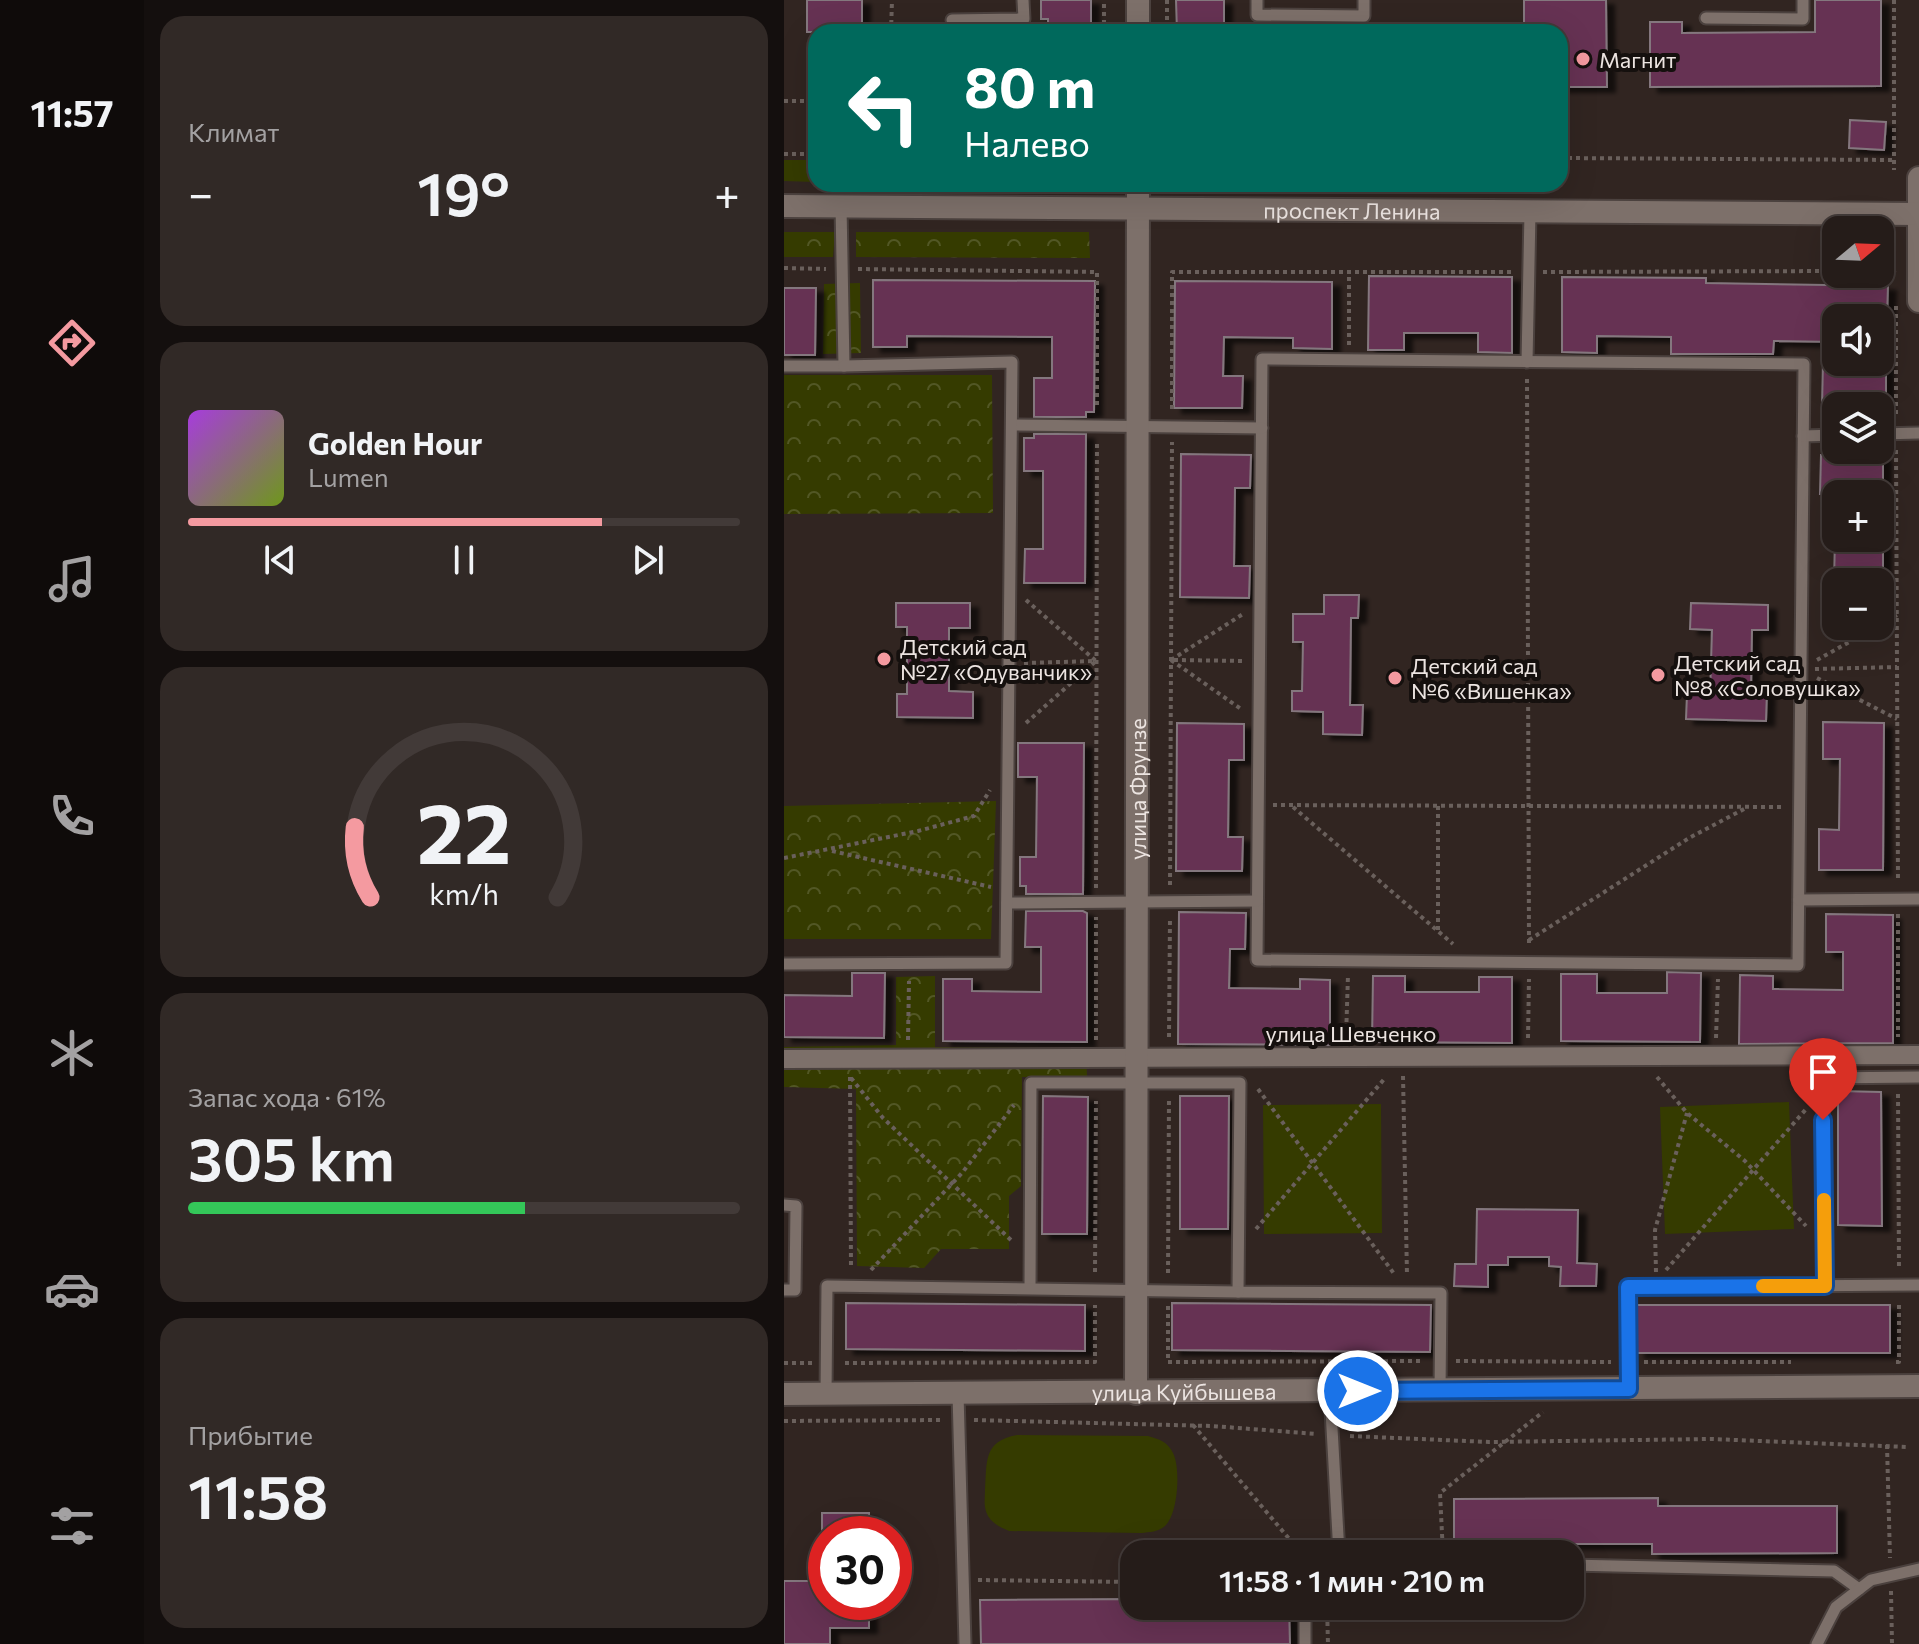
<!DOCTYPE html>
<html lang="ru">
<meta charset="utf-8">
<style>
:root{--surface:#251c19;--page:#312926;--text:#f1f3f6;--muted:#a3a1a2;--line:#423a38;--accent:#f49aa0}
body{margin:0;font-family:Commissioner,sans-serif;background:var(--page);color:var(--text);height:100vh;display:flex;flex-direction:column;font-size:30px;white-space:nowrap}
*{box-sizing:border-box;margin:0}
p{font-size:26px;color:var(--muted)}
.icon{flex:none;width:44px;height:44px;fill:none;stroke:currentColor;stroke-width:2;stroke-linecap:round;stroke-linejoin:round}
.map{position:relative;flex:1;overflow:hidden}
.side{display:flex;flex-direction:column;gap:16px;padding:16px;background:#140f0e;width:640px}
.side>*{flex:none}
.top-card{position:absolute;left:24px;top:24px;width:760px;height:168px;border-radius:24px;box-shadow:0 8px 32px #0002,0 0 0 2px var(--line);background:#00695c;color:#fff;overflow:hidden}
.needle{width:52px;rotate:71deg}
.buttons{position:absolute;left:1038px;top:216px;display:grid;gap:16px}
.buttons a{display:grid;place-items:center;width:72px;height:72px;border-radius:16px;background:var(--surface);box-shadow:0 8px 32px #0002,0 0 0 2px var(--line);font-size:40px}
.speed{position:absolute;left:24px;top:1516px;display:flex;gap:16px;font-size:40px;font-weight:700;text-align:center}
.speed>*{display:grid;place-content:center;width:104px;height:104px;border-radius:50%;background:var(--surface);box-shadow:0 8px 32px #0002,0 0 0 2px var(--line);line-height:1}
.speed .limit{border:12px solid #d22;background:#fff;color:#111}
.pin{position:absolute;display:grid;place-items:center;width:68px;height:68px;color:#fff;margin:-82px -34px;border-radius:50% 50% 50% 0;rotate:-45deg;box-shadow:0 0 8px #0007}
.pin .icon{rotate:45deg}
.me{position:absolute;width:88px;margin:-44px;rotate:90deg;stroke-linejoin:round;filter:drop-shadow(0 0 6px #0008)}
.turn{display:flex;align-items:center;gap:28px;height:168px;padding:0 24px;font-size:36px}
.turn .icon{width:104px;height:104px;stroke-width:2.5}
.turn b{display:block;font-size:56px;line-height:68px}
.big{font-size:60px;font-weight:600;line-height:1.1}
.side .tile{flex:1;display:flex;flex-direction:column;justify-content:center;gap:12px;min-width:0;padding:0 28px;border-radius:24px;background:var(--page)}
.side .dial{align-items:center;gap:0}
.dial svg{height:208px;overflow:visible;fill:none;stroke:var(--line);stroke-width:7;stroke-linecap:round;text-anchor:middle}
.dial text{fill:var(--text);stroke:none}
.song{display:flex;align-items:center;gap:24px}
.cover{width:96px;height:96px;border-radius:12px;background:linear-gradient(135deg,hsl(280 70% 55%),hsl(80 70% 35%))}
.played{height:8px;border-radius:4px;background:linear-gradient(90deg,var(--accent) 75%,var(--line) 75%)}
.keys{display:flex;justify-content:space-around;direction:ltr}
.heat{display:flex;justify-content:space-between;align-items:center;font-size:44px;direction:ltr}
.charge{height:12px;border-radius:6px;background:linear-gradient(90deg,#34c759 61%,var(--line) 0)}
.trip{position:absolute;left:336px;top:1540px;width:464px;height:80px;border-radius:24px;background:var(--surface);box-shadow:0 8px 32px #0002,0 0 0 2px var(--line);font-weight:600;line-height:80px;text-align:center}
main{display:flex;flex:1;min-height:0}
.menu{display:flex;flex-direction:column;width:144px;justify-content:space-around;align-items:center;background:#0f0b0a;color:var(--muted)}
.menu .icon{width:56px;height:56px}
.menu .on{color:var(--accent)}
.menu b{font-size:36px;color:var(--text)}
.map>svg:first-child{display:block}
.green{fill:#353b00}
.forest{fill:url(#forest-crowns)}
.building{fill:#663353;stroke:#84777e;stroke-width:2;filter:url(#shadow)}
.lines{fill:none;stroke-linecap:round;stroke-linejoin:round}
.service-casing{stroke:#4b413e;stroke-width:15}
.pedestrian-casing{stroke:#4b413e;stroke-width:22}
.minor-casing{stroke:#4b413e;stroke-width:26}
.tertiary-casing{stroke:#4b413e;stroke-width:26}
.path{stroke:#6a605c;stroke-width:4;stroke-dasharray:4 4;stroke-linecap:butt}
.service{stroke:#7d706a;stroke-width:11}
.pedestrian{stroke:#7d706a;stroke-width:18}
.minor{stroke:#7d706a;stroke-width:22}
.tertiary{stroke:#7d706a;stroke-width:22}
.route-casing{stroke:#114b97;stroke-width:20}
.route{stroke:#1a73e8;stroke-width:14}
.slow{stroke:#f59e0b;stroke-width:14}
.poi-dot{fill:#f49aa0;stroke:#15100e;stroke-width:3}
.labels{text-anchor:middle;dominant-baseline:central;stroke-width:8;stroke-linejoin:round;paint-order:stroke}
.poi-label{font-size:22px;fill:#ece4e1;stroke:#15100e;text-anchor:start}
.street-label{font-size:22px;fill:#ece4e1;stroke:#15100e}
</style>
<main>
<nav class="menu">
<b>11:57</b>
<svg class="icon on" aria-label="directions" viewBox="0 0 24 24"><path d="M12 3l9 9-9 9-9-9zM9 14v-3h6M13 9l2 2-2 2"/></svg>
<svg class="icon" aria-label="music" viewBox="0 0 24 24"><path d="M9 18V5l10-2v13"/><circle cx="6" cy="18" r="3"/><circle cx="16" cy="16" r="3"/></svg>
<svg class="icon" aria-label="phone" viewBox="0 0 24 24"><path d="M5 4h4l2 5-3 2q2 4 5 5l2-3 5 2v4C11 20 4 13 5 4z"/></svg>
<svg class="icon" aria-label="climate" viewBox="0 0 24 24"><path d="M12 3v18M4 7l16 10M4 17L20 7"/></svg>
<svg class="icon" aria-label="car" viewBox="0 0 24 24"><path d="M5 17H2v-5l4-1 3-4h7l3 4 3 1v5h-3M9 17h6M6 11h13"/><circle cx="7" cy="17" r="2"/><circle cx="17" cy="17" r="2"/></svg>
<svg class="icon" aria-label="filters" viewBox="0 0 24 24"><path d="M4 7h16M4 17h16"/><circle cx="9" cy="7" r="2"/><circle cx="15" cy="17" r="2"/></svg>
</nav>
<section class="side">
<div class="tile"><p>Климат</p>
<div class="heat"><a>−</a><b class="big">19°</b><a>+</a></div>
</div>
<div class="tile">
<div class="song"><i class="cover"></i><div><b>Golden Hour</b><p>Lumen</p></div></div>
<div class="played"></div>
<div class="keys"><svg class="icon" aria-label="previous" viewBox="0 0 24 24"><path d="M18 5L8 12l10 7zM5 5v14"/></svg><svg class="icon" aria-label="pause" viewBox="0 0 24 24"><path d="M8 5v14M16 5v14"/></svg><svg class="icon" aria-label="next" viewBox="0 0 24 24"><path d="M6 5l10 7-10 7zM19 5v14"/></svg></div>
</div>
<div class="tile dial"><svg viewBox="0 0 100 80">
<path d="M14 69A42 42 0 1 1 86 69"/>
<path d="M14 69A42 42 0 0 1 8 42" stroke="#f49aa0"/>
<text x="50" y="56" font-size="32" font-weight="700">22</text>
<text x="50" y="72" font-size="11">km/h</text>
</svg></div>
<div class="tile"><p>Запас хода · 61%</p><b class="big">305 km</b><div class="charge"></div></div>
<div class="tile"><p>Прибытие</p><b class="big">11:58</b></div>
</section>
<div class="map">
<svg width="1135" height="1644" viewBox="0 0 1135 1644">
<defs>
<pattern id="forest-crowns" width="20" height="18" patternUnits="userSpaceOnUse" patternTransform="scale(2)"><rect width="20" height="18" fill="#353b00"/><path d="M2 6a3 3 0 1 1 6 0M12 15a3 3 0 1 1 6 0" fill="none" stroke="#525725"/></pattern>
<filter id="shadow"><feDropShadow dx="8" dy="5" stdDeviation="2" flood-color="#0009"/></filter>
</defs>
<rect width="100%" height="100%" fill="#312521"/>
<g class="green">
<polygon points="1005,1102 1010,1229 881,1234 876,1107"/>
<polygon points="597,1104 598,1233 480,1234 479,1105"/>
<path d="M233 1435 364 1436C375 1439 384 1442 389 1453 397 1468 394 1515 381 1526 374 1532 366 1532 357 1533L225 1531C216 1527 209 1524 204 1516 199 1507 201 1499 201 1490 203 1462 199 1441 233 1435Z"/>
</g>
<g class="forest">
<polygon points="0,160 32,160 32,182 0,181"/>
<polygon points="396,184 762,184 762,188 396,187"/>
<polygon points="0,232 51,232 49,257 0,257"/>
<polygon points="72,232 305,232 306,258 72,257"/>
<polygon points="76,283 77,353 39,354 40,284"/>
<polygon points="0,375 208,375 209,513 0,514"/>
<polygon points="212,801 207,939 0,939 0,806"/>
<polygon points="151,976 151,1047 302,1048 303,1077 238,1077 237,1186 225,1196 225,1249 157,1249 140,1268 73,1266 72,1089 0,1087 0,1047 112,1045 112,977"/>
</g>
<g class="building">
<rect x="23" y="0" width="55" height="32"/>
<polygon points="257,0 307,0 307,32 264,32 264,19 257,19"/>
<polygon points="392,0 440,0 440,32 393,32"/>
<polygon points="740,0 822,0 823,87 776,87 776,32 740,32"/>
<polygon points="1031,0 1097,0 1097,86 866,87 866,22 898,22 898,33 1031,32"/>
<polygon points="1066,120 1102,122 1100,150 1065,148"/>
<polygon points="585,276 728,277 728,353 694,352 694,333 620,333 620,350 584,350"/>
<polygon points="778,277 922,278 922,283 1104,286 1103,318 1052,318 1052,342 990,341 989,354 887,354 887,337 813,336 813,353 778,352"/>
<polygon points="89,280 311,281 310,412 302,412 302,417 250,417 250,378 268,378 268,337 123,336 123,347 89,347"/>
<polygon points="391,281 548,282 548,349 509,348 509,338 440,337 439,376 459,376 458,408 390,408"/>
<polygon points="0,288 32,288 31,355 0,355"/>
<polygon points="1039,362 1102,362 1102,406 1038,406"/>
<polygon points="250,434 302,434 301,583 240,583 241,549 259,549 259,471 240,471 240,438 250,438"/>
<polygon points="397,454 467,455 466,488 451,488 450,566 466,566 465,598 396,597"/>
<polygon points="1037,455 1099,456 1099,494 1036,494"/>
<polygon points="1051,538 1099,538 1099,582 1050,582"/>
<polygon points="540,595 575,595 574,618 567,618 566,705 579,705 578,735 539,734 539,712 508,711 508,691 518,691 519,642 509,642 509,614 540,614"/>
<polygon points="112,603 186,603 186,628 165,628 165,691 189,692 189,718 113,717 113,694 123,694 123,627 112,627"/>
<polygon points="907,603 984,605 984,630 968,630 967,691 983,691 982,721 902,719 903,694 926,695 928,630 906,629"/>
<polygon points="1039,722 1100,723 1099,870 1035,870 1035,829 1055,830 1056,759 1039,759"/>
<polygon points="393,723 460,724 460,760 445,760 444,837 459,837 458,871 392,871"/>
<polygon points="234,743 300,743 299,894 242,894 242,886 236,886 236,857 252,857 253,777 234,777"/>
<polygon points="242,911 299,911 303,913 303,1042 159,1041 159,979 188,979 188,991 257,992 257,947 241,947"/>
<polygon points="395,912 462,913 461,949 446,949 445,988 516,989 516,979 546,980 546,1045 394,1044"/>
<polygon points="1042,914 1109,915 1109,1043 955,1044 956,975 989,976 989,989 1059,990 1059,952 1042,952"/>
<polygon points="883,972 917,973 916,1042 777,1041 777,974 813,974 813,993 883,993"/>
<polygon points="68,973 101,973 100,1038 0,1037 0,995 68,996"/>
<polygon points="589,976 621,976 621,992 695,992 695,977 728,977 728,1043 588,1042"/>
<polygon points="1054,1091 1097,1092 1098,1226 1054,1225"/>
<polygon points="259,1096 304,1097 303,1234 258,1234"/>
<polygon points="396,1096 445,1096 444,1229 396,1229"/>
<polygon points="693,1209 794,1210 793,1263 813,1264 812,1286 776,1286 777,1267 765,1266 765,1257 724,1257 724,1265 704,1265 704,1287 670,1286 671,1264 692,1264"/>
<polygon points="62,1303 301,1305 301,1351 62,1349"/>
<polygon points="388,1303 647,1305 646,1352 388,1350"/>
<rect x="853" y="1305" width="253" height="48"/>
<polygon points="874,1498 874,1506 1053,1506 1053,1553 868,1554 868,1544 670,1544 670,1499"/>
<rect x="38" y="1513" width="47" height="21"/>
<polygon points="0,1581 42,1581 42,1602 85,1602 85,1628 46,1628 46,1644 0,1644"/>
<polygon points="350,1599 350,1606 505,1606 506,1644 197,1644 196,1600"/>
</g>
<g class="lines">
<g class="service-casing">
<g id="service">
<polyline points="473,0 473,15 580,16 580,0"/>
<polyline points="922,18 1019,19 1019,0"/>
<polyline points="168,20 240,19 239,0"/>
<polygon points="478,359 1020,364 1014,965 473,960"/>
<polyline points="743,362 746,212"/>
<polyline points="0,366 60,366 57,206"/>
<polyline points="228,425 478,428"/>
<polyline points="1096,434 1135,433"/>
<polyline points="1019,436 1052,435"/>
<polyline points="1015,900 1135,899"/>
<polyline points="223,903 473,901"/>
<polyline points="0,964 222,963 228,362 60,366"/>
<polyline points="0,1205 12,1206 11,1290 0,1290"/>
<polyline points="1041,1286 1039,1078 1135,1077"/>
<polyline points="246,1288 247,1083 456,1083 454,1292 657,1293 656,1390"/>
<polyline points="845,1389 844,1287 1135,1285"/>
<polyline points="546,1392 555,1554"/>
<polyline points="42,1394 43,1286 454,1292"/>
<polyline points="174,1394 181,1644"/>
<polyline points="786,1565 1050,1571 1075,1589"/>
<polyline points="521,1606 521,1644"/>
<polyline points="1033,1644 1052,1607 1087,1580 1135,1569"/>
</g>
</g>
<g class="pedestrian-casing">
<polyline id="pedestrian" points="0,1059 1135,1055"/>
</g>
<g class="minor-casing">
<g id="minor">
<polyline points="354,32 354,0"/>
<polyline points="1135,178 1135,301"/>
<path id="s1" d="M352 1393 354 184"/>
<path id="s2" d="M0 1394 1135 1386"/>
</g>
</g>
<g class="tertiary-casing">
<g id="tertiary">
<path id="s3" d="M0 206 1135 214"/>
</g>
</g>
<g class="path">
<polyline points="383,0 383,32"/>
<polyline points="1110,0 1110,170"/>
<polyline points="107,32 108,0"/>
<polyline points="320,32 320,0"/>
<polyline points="0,101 32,101"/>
<polyline points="0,154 32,154"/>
<polyline points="776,158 1111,160"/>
<polyline points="0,268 42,269"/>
<polyline points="74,269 313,272 313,408"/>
<polyline points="1096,271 1112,273"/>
<polyline points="759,272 1052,271"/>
<polyline points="1112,306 1112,417"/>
<polyline points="565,345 565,272"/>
<polyline points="743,379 745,946"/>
<polyline points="388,409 388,272 730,272"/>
<polyline points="1112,450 1114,881"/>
<polyline points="242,600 312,661"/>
<polyline points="1096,625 1113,615"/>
<polyline points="387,660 457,709"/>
<polyline points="387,660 459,614"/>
<polyline points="390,660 461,661"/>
<polyline points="1033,660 1094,626"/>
<polyline points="240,663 312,661"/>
<polyline points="1031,669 1113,667"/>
<polyline points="1033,678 1113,719"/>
<polyline points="242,723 312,661"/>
<polyline points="489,805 1000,807"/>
<polyline points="654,806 654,931"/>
<polyline points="509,807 669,944"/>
<polyline points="48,851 207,887"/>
<polyline points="0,858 134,831 190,816 206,790"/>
<polyline points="386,885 388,442"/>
<polyline points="312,888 313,441"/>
<polyline points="1114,914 1114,1037"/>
<polyline points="745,940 905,838 962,808"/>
<polyline points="385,1037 386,918"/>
<polyline points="562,1038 564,975"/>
<polyline points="744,1038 745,979"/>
<polyline points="932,1038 934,979"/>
<polyline points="124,1040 125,981"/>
<polyline points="312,1040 312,917"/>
<polyline points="619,1076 623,1275"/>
<polyline points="66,1077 67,1268"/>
<polyline points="873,1077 903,1113 961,1161 1022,1226"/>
<polyline points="67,1078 99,1118 229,1242"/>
<polyline points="474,1089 611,1275"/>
<polyline points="1114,1094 1115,1269"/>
<polyline points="472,1229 602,1077"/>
<polyline points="87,1270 178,1173 230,1105"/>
<polyline points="882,1270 1023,1108"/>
<polyline points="311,1272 312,1101"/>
<polyline points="872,1272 871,1230 903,1113"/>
<polyline points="384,1273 385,1098"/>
<polyline points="384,1306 384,1362 639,1361"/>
<polyline points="672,1361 827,1362"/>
<polyline points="860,1362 1007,1362"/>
<polyline points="1112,1362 1115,1362 1115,1302"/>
<polyline points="0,1363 28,1363"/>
<polyline points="61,1363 311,1362 311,1305"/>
<polyline points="190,1420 428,1426 533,1434"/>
<polyline points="0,1421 158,1420"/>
<polyline points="409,1425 518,1554"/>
<polyline points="566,1436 705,1442 927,1439 1124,1447"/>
<polyline points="1103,1445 1106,1558"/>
<polyline points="659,1554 656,1493 759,1412"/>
<polyline points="194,1580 350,1582"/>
<polyline points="1107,1591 1108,1644"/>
<polyline points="543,1606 544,1644"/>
</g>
<use href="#service" class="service"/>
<use href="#pedestrian" class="pedestrian"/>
<use href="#minor" class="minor"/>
<use href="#tertiary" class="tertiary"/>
</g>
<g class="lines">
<g class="route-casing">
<polyline id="route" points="574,1391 845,1389 844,1287 1041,1286 1039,1120"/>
</g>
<use href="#route" class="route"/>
<polyline class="slow" points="979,1286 1041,1286 1040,1200"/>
</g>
<g class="poi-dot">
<circle cx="799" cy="59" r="8"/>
<circle cx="100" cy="659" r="8"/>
<circle cx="874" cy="675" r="8"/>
<circle cx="611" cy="678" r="8"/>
</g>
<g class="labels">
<g class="poi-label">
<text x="815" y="59">Магнит</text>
<text x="116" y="646">Детский сад<tspan x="116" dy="25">№27 «Одуванчик»</tspan></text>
<text x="890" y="662">Детский сад<tspan x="890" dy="25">№8 «Соловушка»</tspan></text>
<text x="627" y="665">Детский сад<tspan x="627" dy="25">№6 «Вишенка»</tspan></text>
</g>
<g class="street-label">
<text stroke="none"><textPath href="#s3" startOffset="568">проспект Ленина</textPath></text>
<text stroke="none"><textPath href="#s1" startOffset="604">улица Фрунзе</textPath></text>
<text x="567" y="1033">улица Шевченко</text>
<text stroke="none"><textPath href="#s2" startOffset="400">улица Куйбышева</textPath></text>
</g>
</g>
</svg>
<div class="buttons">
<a><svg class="needle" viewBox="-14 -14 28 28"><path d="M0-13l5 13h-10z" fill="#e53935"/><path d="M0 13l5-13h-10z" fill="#a3a1a2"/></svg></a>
<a><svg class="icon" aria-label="sound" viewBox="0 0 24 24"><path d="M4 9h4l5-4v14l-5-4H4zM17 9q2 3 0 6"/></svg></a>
<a><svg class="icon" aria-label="layers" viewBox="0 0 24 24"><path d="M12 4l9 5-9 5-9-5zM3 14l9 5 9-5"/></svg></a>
<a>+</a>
<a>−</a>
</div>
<div class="speed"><div class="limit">30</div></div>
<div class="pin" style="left:1039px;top:1120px;background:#d93025"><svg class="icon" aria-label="arrive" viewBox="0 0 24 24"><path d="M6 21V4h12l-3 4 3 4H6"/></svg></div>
<svg class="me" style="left:574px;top:1391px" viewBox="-20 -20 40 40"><circle r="17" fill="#1a73e8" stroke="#fff" stroke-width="3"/><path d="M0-11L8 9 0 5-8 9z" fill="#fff"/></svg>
<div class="trip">11:58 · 1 мин · 210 m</div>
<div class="top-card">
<div class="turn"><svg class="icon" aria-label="left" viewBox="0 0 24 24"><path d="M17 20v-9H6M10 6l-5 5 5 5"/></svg><div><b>80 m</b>Налево</div></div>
</div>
</div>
</main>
